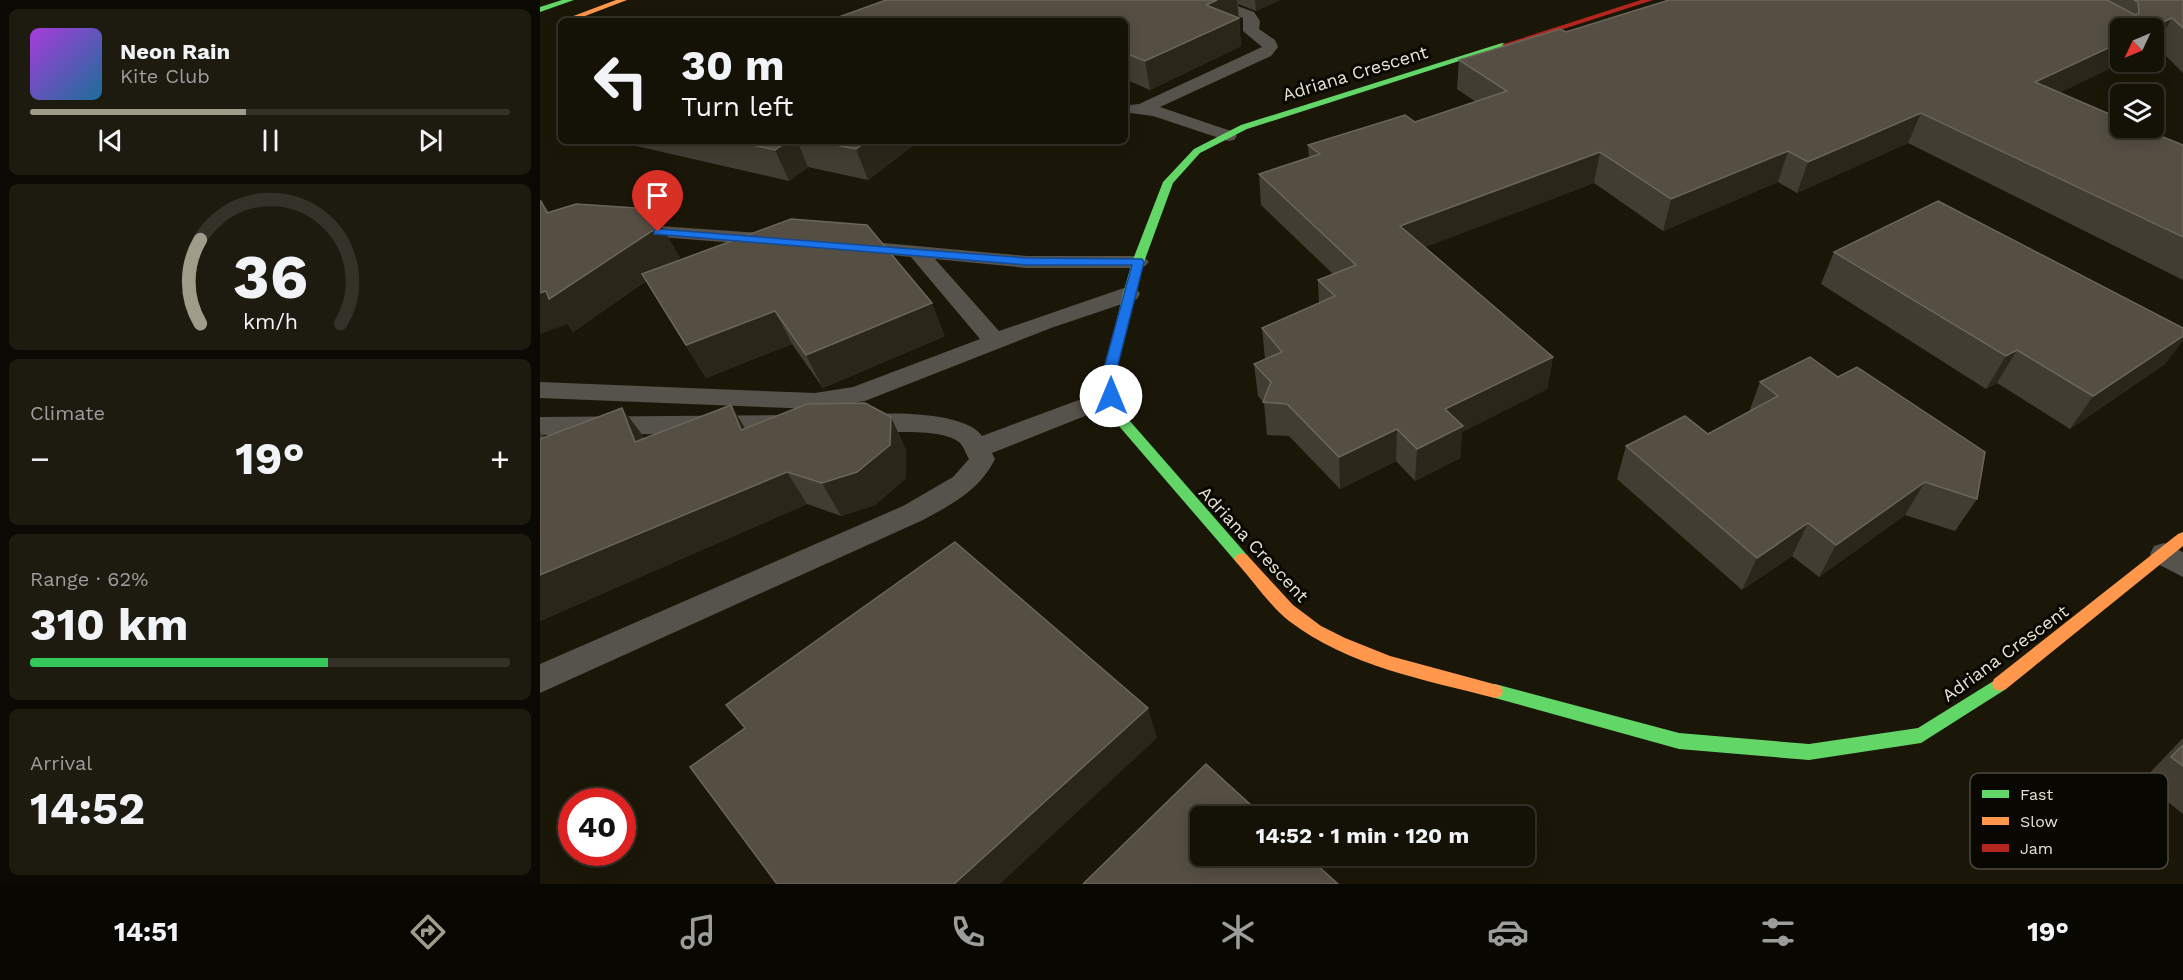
<!DOCTYPE html>
<meta charset="utf-8">
<style>
:root{--surface:#141106;--page:#1d1a10;--text:#f1f3f6;--muted:#9d9d9b;--line:#333128;--accent:#a09c8b}
body{margin:0;font-family:"Work Sans",sans-serif;background:var(--page);color:var(--text);height:100vh;display:flex;flex-direction:column;font-size:22px;white-space:nowrap}
*{box-sizing:border-box;margin:0}
p{font-size:20px;color:var(--muted)}
.icon{flex:none;width:33px;height:33px;fill:none;stroke:currentColor;stroke-width:2;stroke-linecap:round;stroke-linejoin:round}
.map{position:relative;flex:1;overflow:hidden}
.panel{display:flex;flex-direction:column;gap:9px;padding:9px;background:#0b0903;width:540px}
.panel>*{flex:none}
.top-card{position:absolute;left:18px;top:18px;width:570px;height:126px;border-radius:9px;box-shadow:0 3px 15px #0003,0 0 0 2px var(--line);background:#141106;color:var(--text);overflow:hidden}
.needle{width:39px;rotate:226deg}
.tools{position:absolute;left:1570px;top:18px;display:grid;gap:12px}
.tools a{display:grid;place-items:center;width:54px;height:54px;border-radius:9px;background:var(--surface);box-shadow:0 3px 15px #0003,0 0 0 2px var(--line);font-size:30px}
.speed{position:absolute;left:18px;top:788px;display:flex;gap:12px;font-size:30px;font-weight:700;text-align:center}
.speed>*{display:grid;place-content:center;width:78px;height:78px;border-radius:50%;background:var(--surface);box-shadow:0 3px 15px #0003,0 0 0 2px var(--line);line-height:1}
.speed .limit{border:9px solid #d22;background:#fff;color:#111}
.pin{position:absolute;display:grid;place-items:center;width:51px;height:51px;color:#fff;margin:-62px -26px;border-radius:50% 50% 50% 0;rotate:-45deg;box-shadow:0 0 6px #0007}
.pin .icon{rotate:45deg}
.me{position:absolute;width:66px;margin:-33px;rotate:0deg;stroke-linejoin:round;filter:drop-shadow(0 0 4px #0008)}
.turn{display:flex;align-items:center;gap:21px;height:126px;padding:0 24px;font-size:27px}
.turn .icon{width:78px;height:78px;stroke-width:2.5}
.turn b{display:block;font-size:42px;line-height:51px}
.big{font-size:45px;font-weight:700;line-height:1.1}
.panel .card{flex:1;display:flex;flex-direction:column;justify-content:center;gap:9px;min-width:0;padding:0 21px;border-radius:9px;background:var(--page)}
.panel .dial{align-items:center;gap:0}
.dial svg{height:156px;overflow:visible;fill:none;stroke:var(--line);stroke-width:7;stroke-linecap:round;text-anchor:middle}
.dial text{fill:var(--text);stroke:none}
.song{display:flex;align-items:center;gap:18px}
.cover{width:72px;height:72px;border-radius:9px;background:linear-gradient(135deg,hsl(280 70% 55%),hsl(200 70% 35%))}
.played{height:6px;border-radius:3px;background:linear-gradient(90deg,var(--accent) 45%,var(--line) 45%)}
.keys{display:flex;justify-content:space-around;direction:ltr}
.heat{display:flex;justify-content:space-between;align-items:center;font-size:33px;direction:ltr}
.charge{height:9px;border-radius:4px;background:linear-gradient(90deg,#34c759 62%,var(--line) 0)}
.trip{position:absolute;left:650px;top:806px;width:345px;height:60px;border-radius:9px;background:var(--surface);box-shadow:0 3px 15px #0003,0 0 0 2px var(--line);font-weight:700;line-height:60px;text-align:center}
.dock{display:flex;height:96px;justify-content:space-around;align-items:center;background:#080702;color:var(--muted)}
.dock .icon{width:42px;height:42px}
.dock .current{color:var(--accent)}
.dock b{font-size:27px;color:var(--text)}
main{display:flex;flex:1;min-height:0}
.map>svg:first-child{display:block}
.lines{fill:none;stroke-linecap:round;stroke-linejoin:round}
.lane{fill:#56524c;fill-rule:evenodd}
.fast{fill:#63d668;fill-rule:evenodd}
.slow{fill:#ff974d;fill-rule:evenodd}
.jam{fill:#b3261e;fill-rule:evenodd}
.wall{fill:#423d32}
.shaded-wall{fill:#2b261a}
.building{fill:#544e43;stroke:#6b665a;stroke-width:1.5}
.route{fill:#1a73e8;stroke:#114b97;stroke-width:1.5}
.labels{text-anchor:middle;dominant-baseline:central;stroke-width:6;stroke-linejoin:round;paint-order:stroke}
.street-label{font-size:18px;fill:#e7e3d2;stroke:#090701}
.key{fill:#090701;stroke:#4c4940;stroke-width:1.5}
.key-label{font-size:16px;fill:#e7e3d2}
</style>
<main>
<section class="panel">
<div class="card">
<div class="song"><i class="cover"></i><div><b>Neon Rain</b><p>Kite Club</p></div></div>
<div class="played"></div>
<div class="keys"><svg class="icon" aria-label="previous" viewBox="0 0 24 24"><path d="M18 5L8 12l10 7zM5 5v14"/></svg><svg class="icon" aria-label="pause" viewBox="0 0 24 24"><path d="M8 5v14M16 5v14"/></svg><svg class="icon" aria-label="next" viewBox="0 0 24 24"><path d="M6 5l10 7-10 7zM19 5v14"/></svg></div>
</div>
<div class="card dial"><svg viewBox="0 0 100 80">
<path d="M14 69A42 42 0 1 1 86 69"/>
<path d="M14 69A42 42 0 0 1 14 26" stroke="#a09c8b"/>
<text x="50" y="56" font-size="32" font-weight="700">36</text>
<text x="50" y="72" font-size="11">km/h</text>
</svg></div>
<div class="card"><p>Climate</p>
<div class="heat"><a>−</a><b class="big">19°</b><a>+</a></div>
</div>
<div class="card"><p>Range · 62%</p><b class="big">310 km</b><div class="charge"></div></div>
<div class="card"><p>Arrival</p><b class="big">14:52</b></div>
</section>
<div class="map">
<svg width="1643" height="884" viewBox="0 0 1643 884">
<rect width="100%" height="100%" fill="#1b1708"/>
<g class="lines">
<g class="lane">
<polygon points="660,0 681,0 714,12 720,21 719,29 735,40 738,47 731,56 620,107 694,132 697,136 694,140 688,141 613,116 590,113 587,109 590,105 599,104 722,47 703,31 703,18 662,3"/>
<polygon points="90,224 233,234 240,236 243,240 240,244 233,246 83,234 80,230 83,226"/>
<polygon points="311,240 487,256 598,256 605,258 609,262 605,266 598,268 487,268 395,259 459,331 581,289 589,287 597,289 600,294 597,299 511,328 325,401 275,409 0,398 0,382 275,393 313,387 440,339 371,257 304,250 301,246 304,242"/>
<path d="M571 388 580 390 583 396 580 402 452 453 455 459C439 491 412 504 383 520L0 693V664L363 506 413 477 429 459C426 454 424 447 420 443 404 427 342 433 319 433L310 430 306 424 310 418C337 410 426 411 442 436Z"/>
<polygon points="249,415 258,418 262,424 258,430 249,433 0,435 0,417"/>
<polygon points="1624,543 1643,552 1643,577 1614,562 1610,554 1614,546"/>
</g>
<g class="fast">
<polygon points="22,0 34,0 0,12 0,7"/>
<polygon points="962,43 969,45 707,129 660,153 633,183 604,262 595,294 577,368 577,396 589,420 707,555 710,559 707,563 702,565 697,563 578,425 565,396 565,368 583,294 592,262 623,182 654,149 701,125"/>
<polygon points="1460,677 1466,679 1468,684 1466,689 1381,743 1269,760 1139,749 955,698 949,696 947,691 949,686 955,684 1139,733 1269,744 1378,728"/>
</g>
<g class="slow">
<polygon points="76,0 87,0 32,21 20,21"/>
<polygon points="1643,532 1643,546 1466,689 1460,691 1454,689 1452,684 1454,679 1638,534"/>
<path d="M702 553 707 555 753 605 781 626 805 638 850 656 961 686 963 691 961 696 955 698C885 680 808 666 749 621 729 605 714 582 697 563L694 559 697 555Z"/>
</g>
<polygon class="jam" points="1101,0 1113,0 968,47 961,45"/>
</g>
<g class="wall">
<polygon points="346,0 740,0 716,11 698,4 701,46 610,90 585,79 585,21 294,21 293,19"/>
<polygon points="1129,0 1643,0 1643,73 1616,46 1614,47 1614,28 1519,93 1643,145 1643,280 1368,143 1257,193 1238,182 1123,231 1054,183 885,247 1013,357 1007,389 922,432 920,458 875,481 856,461 800,489 749,436 727,435 724,403 718,396 714,364 725,359 722,328 779,304 778,280 793,274 721,205 719,174 769,158 768,145 875,122 936,102 917,89 919,60 1026,32"/>
<polygon points="94,141 379,141 328,180 268,167 249,181 96,146"/>
<polygon points="1,201 9,212 140,257 132,263 405,336 283,388 252,344 166,378 106,281 33,332 28,324"/>
<polygon points="1294,252 1625,364 1530,429 1457,383 1446,389 1281,284"/>
<polygon points="1220,382 1437,499 1415,531 1365,515 1279,577 1252,556 1202,590 1077,479 1086,446 1168,434 1209,412"/>
<polygon points="351,417 366,450 366,478 335,505 301,516 267,504 0,621 0,432 4,437 104,438 205,428"/>
<polygon points="1643,738 1643,814 1602,781"/>
</g>
<g class="shaded-wall">
<polygon points="677,0 697,0 701,46 610,90 605,61 666,5"/>
<polygon points="715,0 740,0 716,11"/>
<polygon points="1632,18 1616,46 1614,47 1614,28 1610,28"/>
<polygon points="1581,42 1581,62 1584,62 1480,112 1495,82"/>
<polygon points="1381,113 1368,143 1257,193 1268,162"/>
<polygon points="248,141 257,141 268,167 249,181 235,150"/>
<polygon points="327,141 379,141 328,180 316,149"/>
<polygon points="1248,151 1238,182 1123,231 1131,199"/>
<polygon points="1060,152 1054,183 859,257 860,226"/>
<polygon points="121,225 140,257 33,332 28,324 0,334 0,293"/>
<polygon points="392,303 405,336 283,388 266,355"/>
<polygon points="235,311 252,344 166,378 146,345"/>
<polygon points="1643,336 1643,341 1625,364 1530,429 1553,396"/>
<polygon points="1477,350 1457,383 1446,389 1466,356"/>
<polygon points="1013,357 1007,389 922,432 920,458 875,481 877,449 905,409"/>
<polygon points="191,405 211,438 201,430"/>
<polygon points="82,408 107,441 95,442"/>
<polygon points="351,417 366,450 366,478 335,505 301,516 282,483"/>
<polygon points="857,429 856,461 800,489 799,457"/>
<polygon points="247,472 267,504 0,621 0,575"/>
<polygon points="1385,482 1365,515 1279,577 1296,545"/>
<polygon points="1268,523 1252,556 1202,590 1217,558"/>
<polygon points="608,708 617,738 460,884 414,884"/>
</g>
<g class="building">
<polygon points="346,0 677,0 666,5 699,18 605,61 585,53 585,21 297,21 293,19"/>
<polygon points="1129,0 1567,0 1595,15 1599,13 1598,2 1594,0 1643,0 1643,28 1632,18 1610,28 1581,28 1581,42 1495,82 1581,119 1581,128 1601,128 1643,145 1643,237 1381,113 1268,162 1248,151 1131,199 1060,152 860,226 1013,357 905,409 923,426 877,449 857,429 799,457 747,404 723,402 731,382 714,364 742,352 722,328 795,296 778,280 816,265 719,174 780,154 768,145 865,115 875,122 967,91 919,60 1020,29 1026,32"/>
<polygon points="195,141 248,141 235,150"/>
<polygon points="276,141 327,141 316,149"/>
<polygon points="0,201 1,201 7,213 36,204 111,209 121,225 9,299 6,291 0,293"/>
<polygon points="1398,201 1643,328 1643,336 1553,396 1477,350 1466,356 1294,252"/>
<polygon points="251,219 327,225 392,303 266,355 235,311 146,345 102,274"/>
<polygon points="1270,357 1298,377 1317,367 1445,452 1437,499 1385,482 1296,545 1268,523 1217,558 1086,446 1145,416 1168,434 1238,396 1220,382"/>
<polygon points="325,403 351,417 350,445 317,472 282,483 247,472 0,575 0,439 82,408 95,442 191,405 201,430 267,404"/>
<polygon points="415,542 608,708 414,884 237,884 150,767 205,728 186,705"/>
<polygon points="1643,745 1643,766 1631,757"/>
<polygon points="666,764 723,816 660,816 660,855 766,855 798,884 543,884"/>
</g>
<polygon class="route" points="118,229 487,258 602,259 604,262 577,368 577,396 571,401 564,396 564,368 592,265 487,265 114,234 114,230"/>
<g class="labels">
<g class="street-label">
<text transform="translate(815 73) rotate(-17)">Adriana Crescent</text>
<text transform="translate(714 544) rotate(47)">Adriana Crescent</text>
<text transform="translate(1465 653) rotate(-36)">Adriana Crescent</text>
</g>
</g>
<rect x="1430" y="773" width="198" height="96" rx="9" class="key"/>
<rect x="1442" y="790" width="27" height="8" fill="#63d668"/>
<rect x="1442" y="817" width="27" height="8" fill="#ff974d"/>
<rect x="1442" y="844" width="27" height="8" fill="#b3261e"/>
<g class="key-label">
<text x="1480" y="800">Fast</text>
<text x="1480" y="827">Slow</text>
<text x="1480" y="854">Jam</text>
</g>
</svg>
<div class="tools">
<a><svg class="needle" viewBox="-14 -14 28 28"><path d="M0-13l5 13h-10z" fill="#e53935"/><path d="M0 13l5-13h-10z" fill="#9d9d9b"/></svg></a>
<a><svg class="icon" aria-label="layers" viewBox="0 0 24 24"><path d="M12 4l9 5-9 5-9-5zM3 14l9 5 9-5"/></svg></a>
</div>
<div class="speed"><div class="limit">40</div></div>
<div class="pin" style="left:118px;top:232px;background:#d93025"><svg class="icon" aria-label="arrive" viewBox="0 0 24 24"><path d="M6 21V4h12l-3 4 3 4H6"/></svg></div>
<svg class="me" style="left:571px;top:396px" viewBox="-20 -20 40 40"><circle r="19" fill="#fff"/><path d="M0-13L10 11 0 6-10 11z" fill="#1a73e8"/></svg>
<div class="trip">14:52 · 1 min · 120 m</div>
<div class="top-card">
<div class="turn"><svg class="icon" aria-label="left" viewBox="0 0 24 24"><path d="M17 20v-9H6M10 6l-5 5 5 5"/></svg><div><b>30 m</b>Turn left</div></div>
</div>
</div>
</main>
<nav class="dock">
<b>14:51</b>
<svg class="icon current" aria-label="directions" viewBox="0 0 24 24"><path d="M12 3l9 9-9 9-9-9zM9 14v-3h6M13 9l2 2-2 2"/></svg>
<svg class="icon" aria-label="music" viewBox="0 0 24 24"><path d="M9 18V5l10-2v13"/><circle cx="6" cy="18" r="3"/><circle cx="16" cy="16" r="3"/></svg>
<svg class="icon" aria-label="phone" viewBox="0 0 24 24"><path d="M5 4h4l2 5-3 2q2 4 5 5l2-3 5 2v4C11 20 4 13 5 4z"/></svg>
<svg class="icon" aria-label="climate" viewBox="0 0 24 24"><path d="M12 3v18M4 7l16 10M4 17L20 7"/></svg>
<svg class="icon" aria-label="car" viewBox="0 0 24 24"><path d="M5 17H2v-5l4-1 3-4h7l3 4 3 1v5h-3M9 17h6M6 11h13"/><circle cx="7" cy="17" r="2"/><circle cx="17" cy="17" r="2"/></svg>
<svg class="icon" aria-label="filters" viewBox="0 0 24 24"><path d="M4 7h16M4 17h16"/><circle cx="9" cy="7" r="2"/><circle cx="15" cy="17" r="2"/></svg>
<b>19°</b>
</nav>
